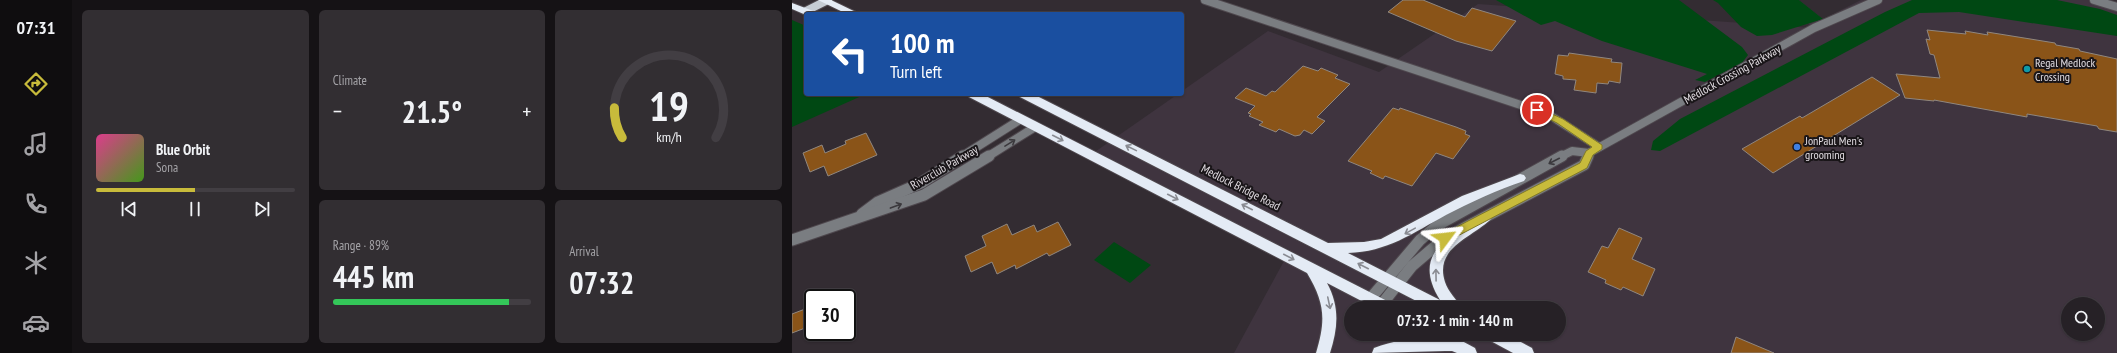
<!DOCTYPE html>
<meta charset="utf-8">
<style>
:root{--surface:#262126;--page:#322e32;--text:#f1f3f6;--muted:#a4a3a7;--line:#423e43;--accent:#c8bb3b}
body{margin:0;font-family:"PT Sans Narrow",sans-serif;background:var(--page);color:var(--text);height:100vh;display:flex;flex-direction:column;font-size:15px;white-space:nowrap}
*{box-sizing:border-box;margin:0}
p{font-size:13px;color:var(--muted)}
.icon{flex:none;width:22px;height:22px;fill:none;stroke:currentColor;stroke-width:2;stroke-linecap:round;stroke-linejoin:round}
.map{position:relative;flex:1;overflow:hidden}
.sheet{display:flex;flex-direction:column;gap:10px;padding:10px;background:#151215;width:720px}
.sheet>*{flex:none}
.top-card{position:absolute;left:12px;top:12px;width:380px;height:84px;border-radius:4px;box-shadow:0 1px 3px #0004,0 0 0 1px var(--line);background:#1a4fa0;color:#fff;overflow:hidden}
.buttons{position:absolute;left:1269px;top:297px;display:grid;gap:8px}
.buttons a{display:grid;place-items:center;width:44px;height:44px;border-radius:50%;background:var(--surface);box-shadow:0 1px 3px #0004,0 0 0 1px var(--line);font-size:20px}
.speed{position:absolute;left:12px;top:289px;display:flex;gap:8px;font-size:20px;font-weight:700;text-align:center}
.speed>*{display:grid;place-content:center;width:52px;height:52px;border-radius:50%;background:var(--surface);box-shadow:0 1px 3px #0004,0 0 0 1px var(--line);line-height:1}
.speed .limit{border:2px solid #111;border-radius:6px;background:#fff;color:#111}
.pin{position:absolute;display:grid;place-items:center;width:34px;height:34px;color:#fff;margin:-17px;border:2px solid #fff;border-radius:50%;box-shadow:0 1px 4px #0007}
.me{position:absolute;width:44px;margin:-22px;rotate:60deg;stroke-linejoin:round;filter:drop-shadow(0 0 3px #0008)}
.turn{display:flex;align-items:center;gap:14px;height:84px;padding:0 20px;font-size:18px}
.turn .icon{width:52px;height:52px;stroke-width:2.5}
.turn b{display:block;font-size:28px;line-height:34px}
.big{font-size:30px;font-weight:600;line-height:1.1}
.sheet .widget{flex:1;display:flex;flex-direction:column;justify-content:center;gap:6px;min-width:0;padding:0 14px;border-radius:6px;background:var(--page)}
.sheet .dial{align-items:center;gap:0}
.dial svg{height:104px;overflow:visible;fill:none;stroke:var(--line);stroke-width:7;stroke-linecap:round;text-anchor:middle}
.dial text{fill:var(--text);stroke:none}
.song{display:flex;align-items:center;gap:12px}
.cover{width:48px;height:48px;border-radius:6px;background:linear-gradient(135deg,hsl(330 70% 55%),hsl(100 70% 35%))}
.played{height:4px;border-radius:2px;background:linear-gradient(90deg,var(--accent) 50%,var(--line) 50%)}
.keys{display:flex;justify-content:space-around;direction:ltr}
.heat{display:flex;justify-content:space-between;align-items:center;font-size:22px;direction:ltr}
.charge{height:6px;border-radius:3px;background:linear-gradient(90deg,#34c759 89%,var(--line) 0)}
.sheet .tiles{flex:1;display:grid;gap:10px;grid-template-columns:repeat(3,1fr)}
.widget:first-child{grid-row:span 2}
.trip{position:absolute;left:552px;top:301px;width:222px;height:40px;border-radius:20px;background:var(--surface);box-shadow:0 1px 3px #0004,0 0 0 1px var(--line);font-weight:600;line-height:40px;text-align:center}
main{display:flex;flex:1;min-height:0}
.dock{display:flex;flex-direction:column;width:72px;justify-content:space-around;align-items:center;background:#0f0d0f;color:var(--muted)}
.dock .icon{width:28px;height:28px}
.dock .on{color:var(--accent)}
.dock b{font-size:18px;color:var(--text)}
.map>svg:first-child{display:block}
.built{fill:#3f343f;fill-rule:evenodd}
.green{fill:#004813}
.building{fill:#8a5418;stroke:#90877f}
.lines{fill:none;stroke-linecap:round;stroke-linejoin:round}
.minor-far1-casing{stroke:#4f484e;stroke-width:10}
.minor-casing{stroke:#4f484e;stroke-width:13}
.major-casing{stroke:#4f484e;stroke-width:10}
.highway-casing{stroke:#4f484e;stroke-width:2}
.minor-far1{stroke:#7a7d81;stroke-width:8}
.minor{stroke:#7a7d81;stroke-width:11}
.major{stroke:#c6ccd4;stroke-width:8}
.highway{fill:#e4ebf5;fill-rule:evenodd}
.oneway{stroke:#898b92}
.oneway2{stroke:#3b393d}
.route{fill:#c8bb3b;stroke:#827a26}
.culture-dot{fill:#0f9aa8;stroke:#191518;stroke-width:1.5}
.shop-dot{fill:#3f7fe0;stroke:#191518;stroke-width:1.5}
.labels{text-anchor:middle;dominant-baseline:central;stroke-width:4;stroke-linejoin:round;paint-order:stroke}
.poi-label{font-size:12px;fill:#e0dbe0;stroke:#191518;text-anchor:start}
.street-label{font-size:12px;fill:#e0dbe0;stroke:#191518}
</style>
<main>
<nav class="dock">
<b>07:31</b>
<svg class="icon on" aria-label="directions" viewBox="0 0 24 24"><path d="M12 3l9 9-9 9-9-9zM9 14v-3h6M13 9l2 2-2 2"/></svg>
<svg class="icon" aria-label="music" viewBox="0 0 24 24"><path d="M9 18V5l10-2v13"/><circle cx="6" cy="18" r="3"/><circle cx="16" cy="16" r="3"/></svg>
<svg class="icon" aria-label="phone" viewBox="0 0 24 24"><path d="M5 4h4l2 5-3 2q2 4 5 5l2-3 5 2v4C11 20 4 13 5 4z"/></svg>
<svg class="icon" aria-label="climate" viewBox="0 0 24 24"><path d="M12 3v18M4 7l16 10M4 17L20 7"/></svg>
<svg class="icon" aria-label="car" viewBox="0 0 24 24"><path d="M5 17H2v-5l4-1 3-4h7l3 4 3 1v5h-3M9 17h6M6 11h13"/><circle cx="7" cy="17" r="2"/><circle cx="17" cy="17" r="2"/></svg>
</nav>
<section class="sheet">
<div class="tiles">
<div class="widget">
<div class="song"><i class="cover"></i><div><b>Blue Orbit</b><p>Sona</p></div></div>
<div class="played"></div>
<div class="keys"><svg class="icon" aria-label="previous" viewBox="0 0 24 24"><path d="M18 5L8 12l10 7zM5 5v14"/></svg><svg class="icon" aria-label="pause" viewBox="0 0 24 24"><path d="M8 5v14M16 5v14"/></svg><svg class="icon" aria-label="next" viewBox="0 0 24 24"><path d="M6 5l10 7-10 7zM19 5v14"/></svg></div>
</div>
<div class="widget"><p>Climate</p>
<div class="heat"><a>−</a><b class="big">21.5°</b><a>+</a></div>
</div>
<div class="widget dial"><svg viewBox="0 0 100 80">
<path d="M14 69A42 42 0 1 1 86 69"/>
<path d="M14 69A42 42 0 0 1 8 46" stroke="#c8bb3b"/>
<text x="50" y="56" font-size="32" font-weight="700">19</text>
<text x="50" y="72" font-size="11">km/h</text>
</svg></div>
<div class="widget"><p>Range · 89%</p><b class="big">445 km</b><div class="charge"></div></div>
<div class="widget"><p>Arrival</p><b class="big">07:32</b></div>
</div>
</section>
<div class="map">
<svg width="1325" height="353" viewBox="0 0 1325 353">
<rect width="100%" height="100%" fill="#332c32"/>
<path class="built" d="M993 0H1007L1031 19 1069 0H1312L1325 3V353H442L498 250 297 156 386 94H390V91L476 31 587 72 686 4 1021 28ZM1276 304H1306V334H1276ZM559 308H767V334H559Z"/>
<g class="green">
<polygon points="704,0 887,0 950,47 956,55 950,63 913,82 903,80 915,74 810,41 763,21 749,25"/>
<polygon points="921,0 1007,0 1031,19 980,35 965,36 949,27 926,3"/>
<polygon points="1120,0 1265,0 1308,9 1325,15 1325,36 1167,12 1127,13 868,151 859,150 861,141 888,119 1093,12"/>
<polygon points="0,20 14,26 14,94 74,94 0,127"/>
<polygon points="322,242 359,265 338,283 302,260"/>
</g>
<g class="building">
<polygon points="611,0 631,0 673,17 680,8 724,21 700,51 664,41 596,12"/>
<polygon points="1135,30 1174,34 1173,31 1196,35 1195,32 1263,43 1264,45 1287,49 1288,51 1325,59 1325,132 1307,129 1305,126 1235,114 1235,117 1142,100 1142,101 1113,98 1104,74 1148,78 1142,55 1138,54 1134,39 1138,40"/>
<polygon points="777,53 820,59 819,62 830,63 828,83 817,81 816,84 805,83 804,93 782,90 784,80 771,79 771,76 763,74 766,55 776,56"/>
<polygon points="511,66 526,71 529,68 546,75 543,78 558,84 525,117 533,121 520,134 512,130 508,135 503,136 487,129 484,132 467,125 471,122 457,116 459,114 456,113 463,106 443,98 454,88 474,96 480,91 483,92"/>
<polygon points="1080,77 1108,95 981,173 950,149 1008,116 1010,118"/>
<polygon points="601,108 607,110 608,108 664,127 674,131 673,134 678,136 661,159 644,153 620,186 593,176 591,179 578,173 580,171 556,161"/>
<polygon points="74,133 85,155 36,176 32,166 18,172 11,153 30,145 33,153 54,144 53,141"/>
<polygon points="266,222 279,245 257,256 255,253 224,269 223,265 205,274 200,262 179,272 173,256 194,246 190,236 215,224 220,235 242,225 245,232"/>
<polygon points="827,228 850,238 840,259 863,269 851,296 831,287 829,290 813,283 814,280 796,272 810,246 816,248"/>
<polygon points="21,306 21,325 0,333 0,314"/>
<polygon points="944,337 982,353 939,353"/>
</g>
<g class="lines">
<g class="minor-far1-casing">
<g id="minor-far1">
<polyline points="413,0 756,114 807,147"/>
<polyline points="1302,0 1325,7"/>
<polyline points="169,157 229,119"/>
<polyline points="195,157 243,127"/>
<polyline points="768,157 780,151 797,153 1022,28 1086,0"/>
<polyline points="795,157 797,153"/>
</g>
</g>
<g class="minor-casing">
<g id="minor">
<polyline points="70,214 86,202 129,183 171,156"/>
<polyline points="0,240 132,195 197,156"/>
<polyline points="578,299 628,240 646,225 770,156"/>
<polyline points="590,304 620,266 653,238 792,165 796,156"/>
</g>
</g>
<g class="major-casing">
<polyline id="major" points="14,11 36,0"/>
</g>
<g class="highway-casing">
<g id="highway">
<polygon points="26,0 39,0 68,14 55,14"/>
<polygon points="0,3 24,12 26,14 14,15 0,9"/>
<path d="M176 94H190L601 304 603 308H583L535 283C548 307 546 328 538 353H524C534 320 533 303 515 273L177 97Z"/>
<path d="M227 94H241L536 243 572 242 589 239 670 196 728 174 732 175 734 178 732 181C705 190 679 202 654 215 621 233 595 252 556 253L648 300C624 261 645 243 677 223 684 218 690 211 698 214L700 217 698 220C679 238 642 248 653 282 656 292 665 299 669 308H638L228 97Z"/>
<path d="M637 334H657L683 348 685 353H665L660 351H653L580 353 582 348C601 341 618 338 638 338Z"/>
<polygon points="693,334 714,334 740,348 742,353 721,353 695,339"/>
</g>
</g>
<use href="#minor-far1" class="minor-far1"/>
<use href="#minor" class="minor"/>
<use href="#major" class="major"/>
<use href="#highway" class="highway"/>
</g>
<defs><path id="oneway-shaft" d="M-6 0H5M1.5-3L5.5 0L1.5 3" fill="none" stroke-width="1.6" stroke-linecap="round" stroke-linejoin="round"/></defs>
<g class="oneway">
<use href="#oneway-shaft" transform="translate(266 138) rotate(27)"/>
<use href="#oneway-shaft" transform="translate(339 148) rotate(-154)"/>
<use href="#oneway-shaft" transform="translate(381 197) rotate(27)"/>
<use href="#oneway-shaft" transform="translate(455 207) rotate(-153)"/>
<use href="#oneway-shaft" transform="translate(618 231) rotate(151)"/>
<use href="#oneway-shaft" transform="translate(497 257) rotate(27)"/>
<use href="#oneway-shaft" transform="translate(571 266) rotate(-153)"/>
<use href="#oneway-shaft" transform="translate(644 275) rotate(-91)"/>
<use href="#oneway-shaft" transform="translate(537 303) rotate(78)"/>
</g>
<g class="oneway2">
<use href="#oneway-shaft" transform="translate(218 143) rotate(-32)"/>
<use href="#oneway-shaft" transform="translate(762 161) rotate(153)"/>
<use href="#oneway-shaft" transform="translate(104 206) rotate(-20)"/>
</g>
<polygon class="route" points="745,107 771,119 810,145 810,149 801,155 795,168 656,241 649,241 649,235 788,163 794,151 800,147 765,123 742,112 741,110"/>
<circle class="culture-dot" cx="1235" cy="69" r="4"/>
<circle class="shop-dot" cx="1005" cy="147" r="4"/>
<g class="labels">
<g class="poi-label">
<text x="1243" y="62">Regal Medlock<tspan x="1243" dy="14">Crossing</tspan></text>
<text x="1013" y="140">JonPaul Men's<tspan x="1013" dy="14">grooming</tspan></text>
</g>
<g class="street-label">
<text transform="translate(940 74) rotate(-29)">Medlock Crossing Parkway</text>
<text transform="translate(152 167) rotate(-30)">Riverclub Parkway</text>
<text transform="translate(449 187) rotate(27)">Medlock Bridge Road</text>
</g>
</g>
</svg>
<div class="buttons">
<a><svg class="icon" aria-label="search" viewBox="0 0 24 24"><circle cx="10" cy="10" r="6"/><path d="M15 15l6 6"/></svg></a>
</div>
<div class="speed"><div class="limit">30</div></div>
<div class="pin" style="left:745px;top:110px;background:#d93025"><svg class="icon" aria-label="arrive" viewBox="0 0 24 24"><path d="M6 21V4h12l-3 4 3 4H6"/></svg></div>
<svg class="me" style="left:653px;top:238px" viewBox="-20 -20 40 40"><path d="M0-17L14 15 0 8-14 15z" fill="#c8bb3b" stroke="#fff" stroke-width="4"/></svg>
<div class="trip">07:32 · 1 min · 140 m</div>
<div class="top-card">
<div class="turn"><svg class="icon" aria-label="left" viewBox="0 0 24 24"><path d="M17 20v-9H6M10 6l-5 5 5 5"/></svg><div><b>100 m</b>Turn left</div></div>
</div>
</div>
</main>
